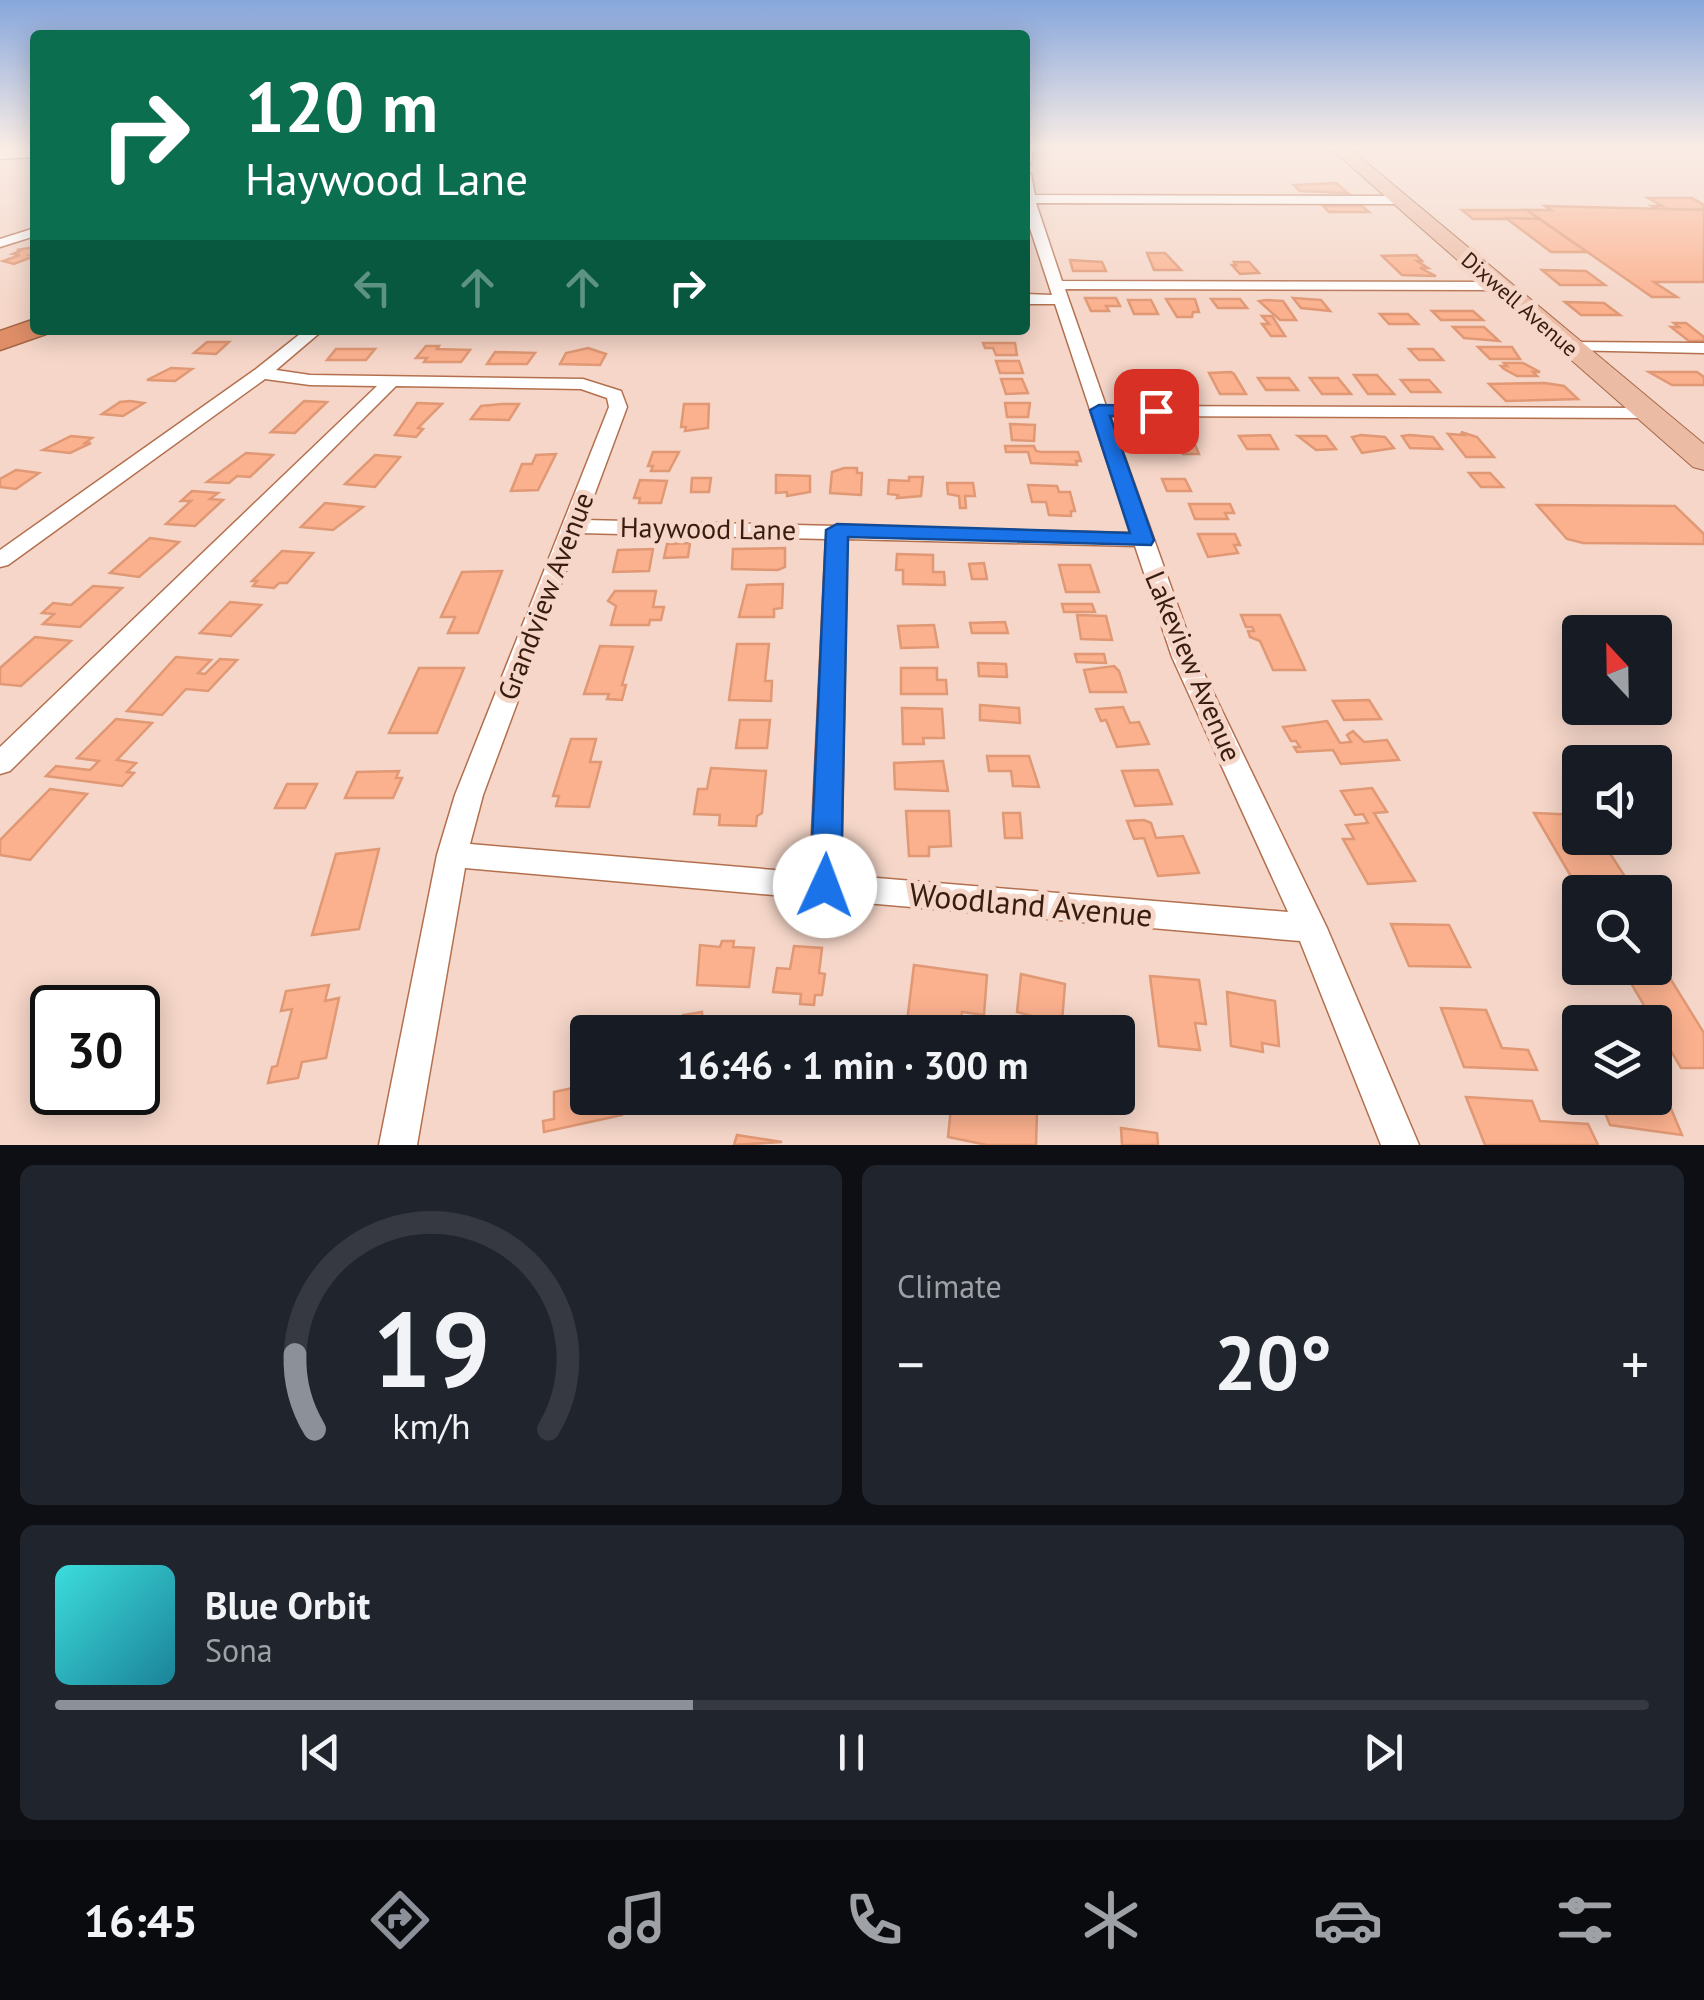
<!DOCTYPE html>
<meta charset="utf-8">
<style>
:root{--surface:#171b24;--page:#20242c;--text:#f1f3f6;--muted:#9ea1a6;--line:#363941;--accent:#8c9099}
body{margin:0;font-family:"PT Sans",sans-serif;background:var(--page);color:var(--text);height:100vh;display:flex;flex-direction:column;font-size:38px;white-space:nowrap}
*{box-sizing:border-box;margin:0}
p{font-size:32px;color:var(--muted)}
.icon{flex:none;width:55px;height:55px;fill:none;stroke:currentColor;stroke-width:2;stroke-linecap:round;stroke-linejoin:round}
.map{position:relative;height:1145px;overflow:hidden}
.panel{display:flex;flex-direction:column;gap:20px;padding:20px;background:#0d0f14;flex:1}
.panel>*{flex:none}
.hud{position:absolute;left:30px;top:30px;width:1000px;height:305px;border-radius:10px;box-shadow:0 5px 25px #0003;background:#0b6e4f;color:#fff;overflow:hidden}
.needle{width:65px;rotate:338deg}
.tools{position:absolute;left:1562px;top:615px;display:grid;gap:20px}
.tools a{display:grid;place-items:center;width:110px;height:110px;border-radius:10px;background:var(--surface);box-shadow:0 5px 25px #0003;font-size:50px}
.speed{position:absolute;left:30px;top:985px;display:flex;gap:20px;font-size:50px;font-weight:700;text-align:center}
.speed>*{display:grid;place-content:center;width:130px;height:130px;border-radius:50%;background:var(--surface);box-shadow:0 5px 25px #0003;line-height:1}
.speed .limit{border:5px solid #111;border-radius:15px;background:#fff;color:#111}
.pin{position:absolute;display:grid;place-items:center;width:85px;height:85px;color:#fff;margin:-42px;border-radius:20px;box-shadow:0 5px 15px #0006}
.me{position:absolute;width:110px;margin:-55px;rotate:2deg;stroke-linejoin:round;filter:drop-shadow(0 0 8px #0008)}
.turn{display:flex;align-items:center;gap:35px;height:210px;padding:0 50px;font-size:45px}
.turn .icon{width:130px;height:130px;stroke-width:2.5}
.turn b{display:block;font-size:70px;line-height:85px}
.lanes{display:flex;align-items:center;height:95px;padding:0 50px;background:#0003;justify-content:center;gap:50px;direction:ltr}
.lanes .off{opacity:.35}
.big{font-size:75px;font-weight:700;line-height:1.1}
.panel .widget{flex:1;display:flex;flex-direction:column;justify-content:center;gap:15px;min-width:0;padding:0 35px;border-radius:15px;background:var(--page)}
.panel .dial{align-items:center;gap:0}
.dial svg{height:260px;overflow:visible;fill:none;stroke:var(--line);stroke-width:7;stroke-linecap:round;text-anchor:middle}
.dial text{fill:var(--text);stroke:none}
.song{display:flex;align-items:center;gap:30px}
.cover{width:120px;height:120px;border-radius:15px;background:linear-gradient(135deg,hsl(180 70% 55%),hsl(190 70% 35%))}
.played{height:10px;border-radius:5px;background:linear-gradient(90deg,var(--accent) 40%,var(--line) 40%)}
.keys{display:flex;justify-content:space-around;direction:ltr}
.heat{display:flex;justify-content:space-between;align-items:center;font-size:55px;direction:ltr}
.panel .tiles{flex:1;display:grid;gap:20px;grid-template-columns:1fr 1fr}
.widget:last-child{grid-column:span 2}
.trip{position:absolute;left:570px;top:1015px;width:565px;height:100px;border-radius:10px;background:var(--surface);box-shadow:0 5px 25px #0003;font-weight:700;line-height:100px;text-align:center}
.tabs{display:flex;height:160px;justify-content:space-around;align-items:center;background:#090b0e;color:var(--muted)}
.tabs .icon{width:70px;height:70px}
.tabs .current{color:var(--accent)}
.tabs b{font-size:45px;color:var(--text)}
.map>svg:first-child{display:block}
.building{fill:#fbb18e;stroke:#e09875;stroke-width:2.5}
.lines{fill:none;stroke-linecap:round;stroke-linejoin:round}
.minor-casing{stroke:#b4704e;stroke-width:3}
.secondary-casing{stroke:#b4704e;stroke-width:3}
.primary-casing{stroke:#a56648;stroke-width:2}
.motorway-casing{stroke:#a56648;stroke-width:3}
.minor{fill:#fff;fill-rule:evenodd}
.secondary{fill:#fff;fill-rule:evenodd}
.primary{fill:#ecbba4;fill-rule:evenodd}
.motorway{fill:#df8e67;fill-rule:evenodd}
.route{fill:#1a73e8;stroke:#114b97;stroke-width:2.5}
.labels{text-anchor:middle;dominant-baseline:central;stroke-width:10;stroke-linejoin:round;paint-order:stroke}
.far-street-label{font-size:22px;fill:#381c0e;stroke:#f5d6c8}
.street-label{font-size:28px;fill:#381c0e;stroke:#f5d6c8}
.near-street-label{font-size:32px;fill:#381c0e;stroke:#f5d6c8}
</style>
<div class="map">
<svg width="1704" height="1145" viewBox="0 0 1704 1145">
<rect width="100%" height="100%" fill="#f5d6c8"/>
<g class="building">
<polygon points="1336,183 1348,193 1300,191 1294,185"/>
<polygon points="1648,198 1692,198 1704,205 1704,210 1659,210 1652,206 1662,206"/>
<polygon points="1323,206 1362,206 1369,212 1329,212"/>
<polygon points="1545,206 1704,210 1704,282 1654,282 1677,297 1652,297 1527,210 1551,210"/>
<polygon points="1462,210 1527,210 1539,219 1473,219"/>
<polygon points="1506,218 1539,219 1587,252 1551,252"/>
<polygon points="35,247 35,253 30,255 35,256 14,264 3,261 20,255 13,254 20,251 17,250"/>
<polygon points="1147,253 1165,253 1181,270 1154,270"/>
<polygon points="1416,255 1422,261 1417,261 1428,268 1420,268 1436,276 1402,275 1382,256"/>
<polygon points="1070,260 1102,262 1106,271 1073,271"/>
<polygon points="1234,262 1249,262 1259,273 1240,274 1232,265 1236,265"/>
<polygon points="1542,270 1586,271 1605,285 1560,285"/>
<polygon points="1085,298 1116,298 1120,306 1106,306 1109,311 1091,311"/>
<polygon points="1293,298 1321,300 1330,311 1301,308"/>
<polygon points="1166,299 1195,299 1199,312 1193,312 1192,317 1177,317"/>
<polygon points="1211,299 1240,299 1247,308 1218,308"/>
<polygon points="1128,300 1151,300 1158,314 1134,314"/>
<polygon points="1266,300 1283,301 1296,320 1280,320 1259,301"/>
<polygon points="1565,302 1604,303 1620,315 1581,315"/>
<polygon points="1432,311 1473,311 1483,320 1441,320"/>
<polygon points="1380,314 1408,314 1418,324 1389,324"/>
<polygon points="1262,316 1272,316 1285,336 1271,336 1262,324 1269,324"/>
<polygon points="1674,323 1686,323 1704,337 1704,341 1689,341 1671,327 1679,327"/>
<polygon points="1453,327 1484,327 1499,341 1464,338"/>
<polygon points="207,342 229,342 216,354 194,353"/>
<polygon points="983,343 1015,343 1017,355 996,355 993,348 985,348"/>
<polygon points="426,346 439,346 437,349 470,350 461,362 424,362 427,358 416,358"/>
<polygon points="1478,347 1512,347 1520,359 1490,359"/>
<polygon points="588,348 606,354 600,365 560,364 566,353"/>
<polygon points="336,349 375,349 366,360 327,360"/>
<polygon points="1409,349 1433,349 1443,360 1419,360"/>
<polygon points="495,352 535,353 527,364 487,364"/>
<polygon points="996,361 1019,361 1023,373 1000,373"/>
<polygon points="1504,363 1523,363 1540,372 1533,372 1537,376 1517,376 1504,369 1501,366 1507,366"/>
<polygon points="171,368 192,369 175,381 147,380"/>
<polygon points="1231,372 1234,374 1246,394 1220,394 1209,373"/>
<polygon points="1649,372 1697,372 1704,377 1704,385 1672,385"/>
<polygon points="1354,375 1377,375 1394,394 1368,394"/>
<polygon points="1122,376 1157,376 1163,389 1126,389"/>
<polygon points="1258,378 1289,378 1298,390 1266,390"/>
<polygon points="1310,378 1338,378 1351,394 1322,394"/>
<polygon points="1001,379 1022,379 1028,393 1006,394"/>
<polygon points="1401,380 1429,380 1440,392 1411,392"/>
<polygon points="1545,383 1564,386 1578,399 1506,401 1489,384"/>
<polygon points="130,401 144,403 123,416 102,414 120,402"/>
<polygon points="304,401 327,402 295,433 271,432"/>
<polygon points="417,403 442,404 418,428 423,429 416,437 395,435"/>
<polygon points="1005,403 1030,403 1028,417 1007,417"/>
<polygon points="502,404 519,404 509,420 471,419 481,406"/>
<polygon points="684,404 709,404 708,428 685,431 686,427 681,427"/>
<polygon points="1010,424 1035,425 1034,441 1012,440"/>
<polygon points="1143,431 1189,431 1199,454 1183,454 1179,446 1149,446"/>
<polygon points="1461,432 1477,437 1494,457 1466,457 1448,434 1464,435"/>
<polygon points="1270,435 1278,449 1247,449 1239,436"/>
<polygon points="1361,435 1385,437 1394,448 1362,453 1352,437"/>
<polygon points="1410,435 1433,437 1442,449 1410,448 1402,436"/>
<polygon points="71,436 92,438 85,443 91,443 70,453 43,450"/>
<polygon points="1298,436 1326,436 1336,449 1316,450"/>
<polygon points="1005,446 1034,446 1036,451 1041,452 1078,452 1081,461 1076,461 1077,465 1031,463 1028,452 1006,452"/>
<polygon points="653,452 679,452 669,471 651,471 653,466 648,466"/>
<polygon points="246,453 273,455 250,477 237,476 229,483 207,482"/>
<polygon points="556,454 538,490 511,491 522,464 532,464 536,455"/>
<polygon points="375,455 400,457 375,487 345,484"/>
<polygon points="844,468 857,468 857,473 862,473 861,495 830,493 832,472"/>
<polygon points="16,470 39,473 16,489 0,487 0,479"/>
<polygon points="1469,473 1490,473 1503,487 1481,487"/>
<polygon points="776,475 810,476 810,492 787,496 787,492 776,493"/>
<polygon points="909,477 923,477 921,496 897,498 898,495 888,494 889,480 909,481"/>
<polygon points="692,478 711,478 709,492 691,492"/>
<polygon points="1162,479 1185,479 1191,491 1167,491"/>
<polygon points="640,480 667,481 661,503 639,503 640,498 634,498"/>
<polygon points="947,483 973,483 975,496 965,496 966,508 960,508 959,496 948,494"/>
<polygon points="1028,485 1057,486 1059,492 1070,492 1075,511 1071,511 1071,516 1049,515 1046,502 1032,502"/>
<polygon points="192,491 218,493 210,499 223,500 195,526 166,524 191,501 181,501"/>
<polygon points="325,503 363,507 333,530 301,527"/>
<polygon points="1189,504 1230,504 1234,513 1225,513 1228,519 1195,519"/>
<polygon points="1537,505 1675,506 1704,534 1704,544 1583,543 1567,539"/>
<polygon points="1198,534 1235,534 1240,545 1234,545 1238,553 1208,557"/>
<polygon points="150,538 179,542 139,577 110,573"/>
<polygon points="690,543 688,557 664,558 667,544"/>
<polygon points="785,548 785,567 778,570 732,569 733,549"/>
<polygon points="653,549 649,571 613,572 618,550"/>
<polygon points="282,551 313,553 287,583 279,583 274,588 253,586 257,581 252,581"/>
<polygon points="897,554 933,555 933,572 944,572 945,585 903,584 903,570 896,570"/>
<polygon points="984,563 987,579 972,579 969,564"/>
<polygon points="1059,565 1090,565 1099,592 1066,592"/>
<polygon points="502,571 478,633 448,633 455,617 441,617 462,572"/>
<polygon points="783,584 782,608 774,609 774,617 739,617 747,585"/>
<polygon points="93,586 122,588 80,627 43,624 54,614 42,613 53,603 71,605"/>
<polygon points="615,591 656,591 653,607 664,607 661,620 650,620 649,625 611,625 616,606 608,601"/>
<polygon points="230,602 261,605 231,636 200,633"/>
<polygon points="1062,604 1092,604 1095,612 1064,612"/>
<polygon points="1077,615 1106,616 1112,640 1081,639"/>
<polygon points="1241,615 1280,615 1305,670 1273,670 1260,641 1250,637 1248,631 1254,631 1252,627 1246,627"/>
<polygon points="1005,622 1008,633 972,633 970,623"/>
<polygon points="934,625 938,647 901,648 898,626"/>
<polygon points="35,637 71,641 21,686 0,684 0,668"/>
<polygon points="737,644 769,644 765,681 772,681 771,701 729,700"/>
<polygon points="600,646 633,647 622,685 626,685 622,700 607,699 609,694 584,694"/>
<polygon points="1075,654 1104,654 1106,663 1077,662"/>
<polygon points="176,657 211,660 198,673 205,674 220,659 237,660 208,691 186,689 162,715 127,711"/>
<polygon points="978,663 1006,664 1007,677 979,676"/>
<polygon points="1114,666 1119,671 1126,692 1090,692 1084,670"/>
<polygon points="419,668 464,668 437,733 389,733"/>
<polygon points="901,668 937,668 937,680 946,680 947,694 901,694"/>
<polygon points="1369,700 1381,719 1344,720 1333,701"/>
<polygon points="980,705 1019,708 1020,723 980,720"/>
<polygon points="1123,707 1130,723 1139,722 1149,744 1117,747 1106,720 1101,721 1096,709"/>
<polygon points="902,708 942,709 944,738 923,738 924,744 903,744"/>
<polygon points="116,719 152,723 117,760 136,763 127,772 134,773 122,786 46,776 56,766 90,770 99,761 77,758"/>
<polygon points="740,720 770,720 767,748 736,748"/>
<polygon points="1327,721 1340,743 1351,742 1347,735 1353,731 1364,742 1387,740 1399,760 1341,764 1333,750 1297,752 1294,747 1300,747 1296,741 1291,741 1283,727"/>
<polygon points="571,739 596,739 590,762 601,762 589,807 556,806 559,796 553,796"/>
<polygon points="987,756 1029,756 1039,787 1013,786 1011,771 989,771"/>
<polygon points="943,761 948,791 895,789 894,763"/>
<polygon points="711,768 766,771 762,813 757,816 756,826 719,825 720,815 694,814 698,789 707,789"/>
<polygon points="1158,770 1172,804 1135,806 1122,771"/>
<polygon points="399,771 396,778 402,778 393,798 345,798 357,772"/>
<polygon points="287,784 317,784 305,808 275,808"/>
<polygon points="1372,788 1387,812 1374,813 1415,881 1368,884 1343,839 1354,839 1346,825 1368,823 1363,814 1355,815 1341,791"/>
<polygon points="50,789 87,794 30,860 0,855 0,840"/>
<polygon points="906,811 949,811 951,846 929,847 929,856 909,856"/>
<polygon points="1003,813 1020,813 1022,838 1005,838"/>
<polygon points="1534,813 1580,815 1580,838 1600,838 1635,892 1580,892"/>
<polygon points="1144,820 1151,823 1156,838 1183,836 1199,873 1158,876 1144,838 1134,839 1127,821"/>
<polygon points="379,849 359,929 312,935 336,854"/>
<polygon points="1391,924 1449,925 1470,967 1409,966"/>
<polygon points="722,941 734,941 733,947 754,948 749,987 697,985 700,945 720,947"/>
<polygon points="794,946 822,948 819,973 825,974 822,995 815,995 814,1005 800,1004 801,994 773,992 777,968 790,969"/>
<polygon points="1655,954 1704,1033 1704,1068 1681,1068 1622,968 1655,968"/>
<polygon points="914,965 987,975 984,1015 962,1012 960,1030 907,1022"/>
<polygon points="1021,974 1065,984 1062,1022 1055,1021 1055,1030 1031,1025 1032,1016 1017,1012"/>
<polygon points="1150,976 1199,980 1206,1024 1195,1023 1200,1050 1159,1046"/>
<polygon points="329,985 325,1001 339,998 326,1058 302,1062 298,1078 268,1083 272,1067 277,1066 292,1009 281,1011 286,991"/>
<polygon points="1227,992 1275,1001 1279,1046 1262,1043 1263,1052 1231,1046"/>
<polygon points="1441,1008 1486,1010 1502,1048 1528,1050 1537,1070 1464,1067"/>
<polygon points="702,1012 703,1032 683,1032 683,1015"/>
<polygon points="617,1026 617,1032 588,1032 588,1098 621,1098 622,1115 544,1132 543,1121 554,1119 554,1092 582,1086 581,1033"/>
<polygon points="1466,1097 1532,1101 1540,1121 1588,1124 1598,1145 1485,1145"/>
<polygon points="952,1098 1037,1111 1036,1145 987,1145 948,1137"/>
<polygon points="1599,1098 1669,1104 1682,1135 1610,1125"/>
<polygon points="1121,1128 1157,1133 1158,1145 1122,1145"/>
<polygon points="737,1135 782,1142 734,1145"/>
</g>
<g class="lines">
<g class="minor-casing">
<g id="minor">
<polygon points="1025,147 1033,147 1031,163 1025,166"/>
<path d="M1025 171 1031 174 1035 195 1398 196 1404 200 1398 204 1036 203 1062 281 1499 282 1506 286 1499 290 1065 289 1106 406 1649 408 1658 413 1649 418 1110 416 1196 657 1327 928 1419 1145H1381L1300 941 465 868 417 1145H379L437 855 455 795 609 407 607 398 581 389 396 386 10 771 0 774V747L377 386 310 385 265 379 8 565 0 567V550L256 369 305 330H323L276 370 310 375 583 379 621 391 627 407 585 520 1131 533 1055 304H1025V294L1052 295 1027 219ZM580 533 826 539 810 873 470 844 483 795ZM847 539 1135 546 1172 657 1288 912 841 875Z"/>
<polygon points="35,228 35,236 0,247 0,239"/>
<polygon points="1570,342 1704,343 1704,353 1564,350 1564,344"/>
</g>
</g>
<g class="secondary-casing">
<polygon id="secondary" points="35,147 35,157 0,159 0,149"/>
</g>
<g class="primary-casing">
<polygon id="primary" points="1329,147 1348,147 1704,444 1704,470 1693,467"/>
</g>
<g class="motorway-casing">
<polygon id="motorway" points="35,319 35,330 49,330 46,334 0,350 0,331"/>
</g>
<use href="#minor" class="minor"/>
<use href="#secondary" class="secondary"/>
<use href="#primary" class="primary"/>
<use href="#motorway" class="motorway"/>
</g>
<linearGradient id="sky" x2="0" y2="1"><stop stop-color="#86a6dc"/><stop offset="0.48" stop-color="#faede6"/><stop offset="1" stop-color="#faede6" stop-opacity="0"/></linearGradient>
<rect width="1704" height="307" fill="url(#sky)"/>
<polygon class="route" points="1099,405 1156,406 1165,411 1156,416 1110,416 1154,540 1151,545 848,537 841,886 836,895 825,899 814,895 810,886 826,530 837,524 1130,533 1090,410"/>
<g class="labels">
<g class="far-street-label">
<text transform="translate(1520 304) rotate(41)">Dixwell Avenue</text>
</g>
<g class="street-label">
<text transform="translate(708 528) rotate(1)">Haywood Lane</text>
<text transform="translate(545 596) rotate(-69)">Grandview Avenue</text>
<text transform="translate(1194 666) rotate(67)">Lakeview Avenue</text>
</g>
<g class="near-street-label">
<text transform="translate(1031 904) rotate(5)">Woodland Avenue</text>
</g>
</g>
</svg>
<div class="tools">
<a><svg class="needle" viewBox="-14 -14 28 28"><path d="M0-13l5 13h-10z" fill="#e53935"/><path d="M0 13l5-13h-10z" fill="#9ea1a6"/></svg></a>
<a><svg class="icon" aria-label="sound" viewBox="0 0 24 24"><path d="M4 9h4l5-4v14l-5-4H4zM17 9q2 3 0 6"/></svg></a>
<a><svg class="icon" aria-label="search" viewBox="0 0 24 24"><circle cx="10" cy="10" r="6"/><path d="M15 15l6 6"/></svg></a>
<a><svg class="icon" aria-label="layers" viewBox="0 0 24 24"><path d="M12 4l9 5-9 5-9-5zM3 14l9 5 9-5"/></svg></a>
</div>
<div class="speed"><div class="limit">30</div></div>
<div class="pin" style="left:1156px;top:411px;background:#d93025"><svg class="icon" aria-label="arrive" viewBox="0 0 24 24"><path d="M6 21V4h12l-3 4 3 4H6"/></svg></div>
<svg class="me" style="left:825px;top:886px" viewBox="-20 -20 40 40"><circle r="19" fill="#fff"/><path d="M0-13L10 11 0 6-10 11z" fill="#1a73e8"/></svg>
<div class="trip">16:46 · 1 min · 300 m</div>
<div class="hud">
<div class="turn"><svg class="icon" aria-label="right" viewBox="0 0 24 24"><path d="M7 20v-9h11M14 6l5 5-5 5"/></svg><div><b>120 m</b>Haywood Lane</div></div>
<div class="lanes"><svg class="icon off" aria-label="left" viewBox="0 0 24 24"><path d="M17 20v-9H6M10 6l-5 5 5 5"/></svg><svg class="icon off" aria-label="ahead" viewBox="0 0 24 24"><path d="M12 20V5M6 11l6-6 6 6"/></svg><svg class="icon off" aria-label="ahead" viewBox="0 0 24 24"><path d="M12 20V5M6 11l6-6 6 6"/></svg><svg class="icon" aria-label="right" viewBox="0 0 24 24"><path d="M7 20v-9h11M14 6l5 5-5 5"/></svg></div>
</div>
</div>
<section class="panel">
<div class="tiles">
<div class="widget dial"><svg viewBox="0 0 100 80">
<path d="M14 69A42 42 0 1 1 86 69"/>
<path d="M14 69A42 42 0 0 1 8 46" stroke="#8c9099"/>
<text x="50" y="56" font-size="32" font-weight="700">19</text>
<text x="50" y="72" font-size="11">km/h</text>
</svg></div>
<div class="widget"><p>Climate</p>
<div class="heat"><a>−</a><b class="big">20°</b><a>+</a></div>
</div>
<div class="widget">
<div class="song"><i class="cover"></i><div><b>Blue Orbit</b><p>Sona</p></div></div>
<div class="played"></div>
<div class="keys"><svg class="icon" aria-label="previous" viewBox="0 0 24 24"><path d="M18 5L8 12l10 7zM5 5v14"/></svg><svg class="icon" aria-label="pause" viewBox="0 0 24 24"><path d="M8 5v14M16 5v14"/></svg><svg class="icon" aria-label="next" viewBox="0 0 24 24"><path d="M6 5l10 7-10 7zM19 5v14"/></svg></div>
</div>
</div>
</section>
<nav class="tabs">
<b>16:45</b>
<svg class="icon current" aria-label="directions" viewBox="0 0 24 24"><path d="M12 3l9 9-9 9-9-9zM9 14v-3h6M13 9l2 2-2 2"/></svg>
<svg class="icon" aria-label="music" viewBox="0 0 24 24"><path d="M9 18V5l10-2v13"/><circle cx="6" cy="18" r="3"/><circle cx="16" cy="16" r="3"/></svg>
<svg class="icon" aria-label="phone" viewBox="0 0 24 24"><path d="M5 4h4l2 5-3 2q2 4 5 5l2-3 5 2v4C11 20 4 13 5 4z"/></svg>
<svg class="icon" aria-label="climate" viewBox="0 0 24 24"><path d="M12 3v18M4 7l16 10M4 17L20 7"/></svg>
<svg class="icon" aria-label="car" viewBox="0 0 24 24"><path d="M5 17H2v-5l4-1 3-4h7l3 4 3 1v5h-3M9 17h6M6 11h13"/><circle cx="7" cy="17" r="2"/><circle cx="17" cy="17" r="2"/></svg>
<svg class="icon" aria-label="filters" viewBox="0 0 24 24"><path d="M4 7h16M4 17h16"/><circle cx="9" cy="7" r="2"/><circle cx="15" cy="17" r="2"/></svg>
</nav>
